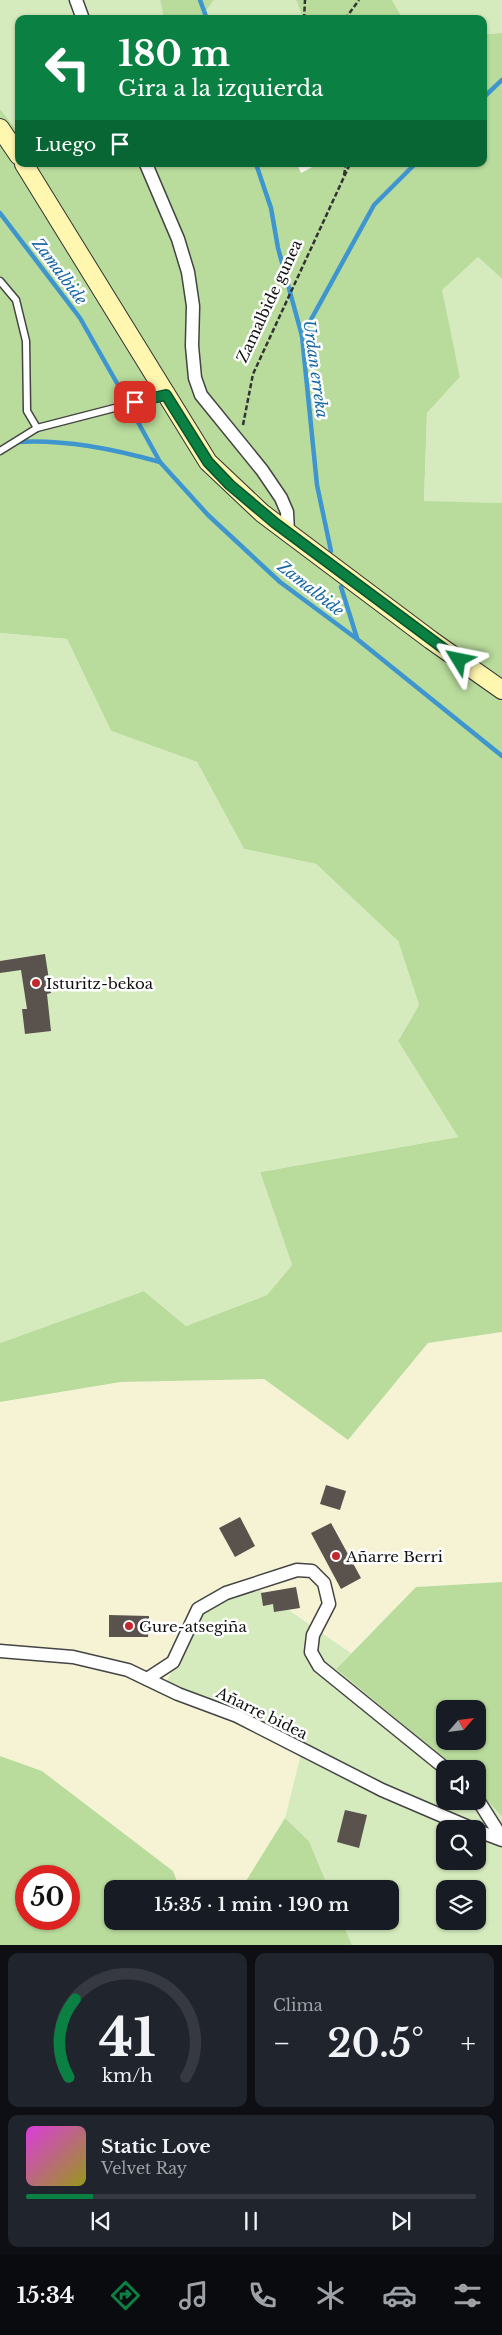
<!DOCTYPE html>
<html lang="es">
<meta charset="utf-8">
<style>
:root{--surface:#171b24;--page:#20242c;--text:#f1f3f6;--muted:#9ea1a6;--line:#363941;--accent:#0b8043}
body{margin:0;font-family:"Libre Baskerville",serif;background:var(--page);color:var(--text);height:100vh;display:flex;flex-direction:column;font-size:19px;white-space:nowrap}
*{box-sizing:border-box;margin:0}
p{font-size:16px;color:var(--muted)}
.icon{flex:none;width:28px;height:28px;fill:none;stroke:currentColor;stroke-width:2;stroke-linecap:round;stroke-linejoin:round}
.map{position:relative;height:1945px;overflow:hidden}
.panel{display:flex;flex-direction:column;gap:8px;padding:8px;background:#0d0f14;flex:1}
.panel>*{flex:none}
.hud{position:absolute;left:15px;top:15px;width:472px;height:152px;border-radius:10px;box-shadow:0 1px 4px #0004;background:#0b8043;color:#fff;overflow:hidden}
.needle{width:32px;rotate:62deg}
.buttons{position:absolute;left:436px;top:1700px;display:grid;gap:10px}
.buttons a{display:grid;place-items:center;width:50px;height:50px;border-radius:10px;background:var(--surface);box-shadow:0 1px 4px #0004;font-size:25px}
.speed{position:absolute;left:15px;top:1865px;display:flex;gap:10px;font-size:25px;font-weight:700;text-align:center}
.speed>*{display:grid;place-content:center;width:65px;height:65px;border-radius:50%;background:var(--surface);box-shadow:0 1px 4px #0004;line-height:1}
.speed .limit{border:8px solid #d22;background:#fff;color:#111}
.pin{position:absolute;display:grid;place-items:center;width:42px;height:42px;color:#fff;margin:-21px;border-radius:10px;box-shadow:0 2px 8px #0006}
.me{position:absolute;width:55px;margin:-28px;rotate:305deg;stroke-linejoin:round;filter:drop-shadow(0 0 4px #0008)}
.turn{display:flex;align-items:center;gap:18px;height:105px;padding:0 20px;font-size:22px}
.turn .icon{width:65px;height:65px;stroke-width:2.5}
.turn b{display:block;font-size:35px;line-height:42px}
.then{display:flex;align-items:center;height:48px;padding:0 20px;background:#0003;gap:10px;font-size:19px}
.big{font-size:38px;font-weight:600;line-height:1.1}
.panel .card{flex:1;display:flex;flex-direction:column;justify-content:center;gap:8px;min-width:0;padding:0 18px;border-radius:10px;background:var(--page)}
.panel .dial{align-items:center;gap:0}
.dial svg{height:130px;overflow:visible;fill:none;stroke:var(--line);stroke-width:7;stroke-linecap:round;text-anchor:middle}
.dial text{fill:var(--text);stroke:none}
.song{display:flex;align-items:center;gap:15px}
.cover{width:60px;height:60px;border-radius:8px;background:linear-gradient(135deg,hsl(300 70% 55%),hsl(60 70% 35%))}
.played{height:5px;border-radius:2px;background:linear-gradient(90deg,var(--accent) 15%,var(--line) 15%)}
.keys{display:flex;justify-content:space-around;direction:ltr}
.heat{display:flex;justify-content:space-between;align-items:center;font-size:28px;direction:ltr}
.panel .tiles{flex:1;display:grid;gap:8px;grid-template-columns:1fr 1fr}
.card:last-child{grid-column:span 2}
.trip{position:absolute;left:104px;top:1880px;width:295px;height:50px;border-radius:10px;background:var(--surface);box-shadow:0 1px 4px #0004;font-weight:600;line-height:50px;text-align:center}
.tabs{display:flex;height:80px;justify-content:space-around;align-items:center;background:#090b0e;color:var(--muted)}
.tabs .icon{width:35px;height:35px}
.tabs .active{color:var(--accent)}
.tabs b{font-size:22px;color:var(--text)}
.map>svg:first-child{display:block}
.farmland{fill:#f6f3d4}
.green{fill:#d5ebbd;fill-rule:evenodd}
.forest{fill:#b9dc9c;fill-rule:evenodd}
.lines{fill:none;stroke-linecap:round;stroke-linejoin:round}
.stream{stroke:#3f96cf;stroke-width:4.5}
.building{fill:#5a524d}
.lane-casing{stroke:#444;stroke-width:9}
.street-casing{stroke:#444;stroke-width:15}
.secondary-casing{stroke:#333;stroke-width:20}
.path{stroke:#333;stroke-width:2.5;stroke-dasharray:5 2.5;stroke-linecap:butt}
.lane{stroke:#fff;stroke-width:6}
.street{stroke:#fff;stroke-width:12}
.secondary{stroke:#fff6b0;stroke-width:18}
.route-casing{stroke:#07532c;stroke-width:12}
.route{stroke:#0b8043;stroke-width:9}
.poi-dot{fill:#c4262e;stroke:#fff;stroke-width:2}
.labels{text-anchor:middle;dominant-baseline:central;stroke-width:5;stroke-linejoin:round;paint-order:stroke}
.street-label{font-size:15px;fill:#111;stroke:#fff}
.poi-label{font-size:15px;fill:#111;stroke:#fff;text-anchor:start}
.water-label{font-size:16px;font-style:italic;fill:#1768a6;stroke:#fff}
</style>
<div class="map">
<svg width="502" height="1945" viewBox="0 0 502 1945">
<rect width="100%" height="100%" fill="#fffdf5"/>
<polygon class="farmland" points="502,1332 502,1582 416,1587 351,1653 251,1583 302,1754 285,1818 241,1889 180,1889 173,1871 42,1771 0,1756 0,1402 121,1382 264,1379 348,1440 428,1343"/>
<g class="green">
<polygon points="0,0 160,0 164,19 19,19 19,133 0,109"/>
<polygon points="214,0 296,0 303,19 200,19"/>
<polygon points="392,0 502,0 502,33 484,34 484,19 403,19"/>
<polygon points="478,257 502,279 502,503 424,502 427,413 460,377 441,290"/>
<polygon points="0,633 67,639 111,731 197,762 244,849 316,864 398,941 419,1005 398,1041 458,1137 260,1172 292,1265 267,1295 186,1326 144,1291 0,1343"/>
<path d="M250 1583 351 1653 336 1669 457 1769H445V1801H478V1790L502 1817V1945H352L342 1921H390V1889H329L309 1841 285 1818 301 1754 164 1688 198 1614ZM445 1829H478V1861H445ZM445 1889H478V1921H445Z"/>
</g>
<g class="forest">
<polygon points="160,0 214,0 200,19 164,19"/>
<polygon points="296,0 392,0 403,19 303,19"/>
<polygon points="502,33 502,279 478,257 442,290 460,377 427,413 424,501 502,503 502,1332 428,1343 348,1440 264,1379 121,1382 0,1402 0,1343 144,1291 186,1326 267,1295 292,1265 260,1172 458,1137 398,1041 419,1005 398,941 316,864 244,849 197,762 111,731 67,639 0,633 0,109 19,133 19,164 44,164 46,167 59,164 297,164 301,173 318,164 484,164 484,34"/>
<path d="M502 1582V1817L478 1790V1769H457L336 1669 416 1587ZM445 1709H478V1741H445Z"/>
<path d="M0 1756 42 1771 173 1871 180 1889H112V1921H342L352 1945H0ZM69 1876V1919H26V1876Z"/>
<polygon points="285,1818 309,1841 329,1889 241,1889"/>
</g>
<g class="lines">
<g class="stream">
<polyline points="200,0 207,19"/>
<polyline points="484,97 502,80"/>
<polyline points="256,164 271,208 278,248 302,336 317,485 331,551"/>
<polyline points="0,213 80,318 126,399"/>
<polyline points="302,336 374,205 415,164"/>
<polyline points="133,413 160,462 208,515 280,582 357,639 502,756"/>
<path d="M16 442C65 439 113 449 160 462"/>
<polyline points="341,587 357,638"/>
</g>
</g>
<g class="building">
<polygon points="45,954 51,993 47,994 51,1031 25,1034 22,1009 27,1009 21,970 0,973 0,961"/>
<polygon points="326,1485 346,1491 340,1510 320,1504"/>
<polygon points="240,1517 255,1546 235,1557 219,1528"/>
<polygon points="331,1523 361,1578 341,1589 311,1533"/>
<polygon points="296,1587 300,1608 274,1612 273,1604 263,1606 261,1593"/>
<polygon points="109,1615 149,1616 148,1637 109,1637"/>
<polygon points="345,1810 367,1815 359,1848 337,1842"/>
</g>
<g class="lines">
<g class="lane-casing">
<g id="lane">
<polyline points="0,281 16,300 26,341 27,411 37,428"/>
<polyline points="0,451 37,428 165,395"/>
</g>
</g>
<g class="street-casing">
<g id="street">
<polyline points="76,0 83,19"/>
<polyline points="146,164 178,239 188,272 193,306 192,346 195,378 201,395 262,470 281,498 287,512 288,533"/>
<polyline points="0,1651 73,1657 128,1670 178,1694 237,1716 382,1790 473,1829"/>
<polyline points="147,1679 173,1662 198,1609 226,1593 297,1570 312,1571 324,1583 329,1604 313,1635 311,1652 319,1666 446,1769"/>
<polyline points="478,1800 502,1838"/>
<polyline points="478,1831 502,1840"/>
</g>
</g>
<g class="secondary-casing">
<g id="secondary">
<polyline points="0,128 19,156"/>
<polyline points="24,164 208,462 262,513 431,640 502,690"/>
</g>
</g>
<g class="path">
<polyline points="304,19 305,0"/>
<polyline points="345,19 359,0"/>
<polyline points="344,175 346,164"/>
<polyline points="243,425 253,374 350,164"/>
</g>
<use href="#lane" class="lane"/>
<use href="#street" class="street"/>
<use href="#secondary" class="secondary"/>
</g>
<g class="lines">
<g class="route-casing">
<polyline id="route" points="135,402 166,395 208,462 230,485 275,523 459,660"/>
</g>
<use href="#route" class="route"/>
</g>
<g class="poi-dot">
<circle cx="36" cy="983" r="5"/>
<circle cx="336" cy="1556" r="5"/>
<circle cx="129" cy="1626" r="5"/>
</g>
<g class="labels">
<g class="street-label">
<text transform="translate(269 301) rotate(-65)">Zamalbide gunea</text>
<text transform="translate(262 1713) rotate(26)">Añarre bidea</text>
</g>
<g class="poi-label">
<text x="46" y="983">Isturitz-bekoa</text>
<text x="346" y="1556">Añarre Berri</text>
<text x="139" y="1626">Gure-atsegiña</text>
</g>
<g class="water-label">
<text transform="translate(60 271) rotate(53)">Zamalbide</text>
<text transform="translate(316 369) rotate(82)">Urdan erreka</text>
<text transform="translate(311 588) rotate(38)">Zamalbide</text>
</g>
</g>
</svg>
<div class="buttons">
<a><svg class="needle" viewBox="-14 -14 28 28"><path d="M0-13l5 13h-10z" fill="#e53935"/><path d="M0 13l5-13h-10z" fill="#9ea1a6"/></svg></a>
<a><svg class="icon" aria-label="sound" viewBox="0 0 24 24"><path d="M4 9h4l5-4v14l-5-4H4zM17 9q2 3 0 6"/></svg></a>
<a><svg class="icon" aria-label="search" viewBox="0 0 24 24"><circle cx="10" cy="10" r="6"/><path d="M15 15l6 6"/></svg></a>
<a><svg class="icon" aria-label="layers" viewBox="0 0 24 24"><path d="M12 4l9 5-9 5-9-5zM3 14l9 5 9-5"/></svg></a>
</div>
<div class="speed"><div class="limit">50</div></div>
<div class="pin" style="left:135px;top:402px;background:#d93025"><svg class="icon" aria-label="arrive" viewBox="0 0 24 24"><path d="M6 21V4h12l-3 4 3 4H6"/></svg></div>
<svg class="me" style="left:459px;top:660px" viewBox="-20 -20 40 40"><path d="M0-17L14 15 0 8-14 15z" fill="#0b8043" stroke="#fff" stroke-width="4"/></svg>
<div class="trip">15:35 · 1 min · 190 m</div>
<div class="hud">
<div class="turn"><svg class="icon" aria-label="left" viewBox="0 0 24 24"><path d="M17 20v-9H6M10 6l-5 5 5 5"/></svg><div><b>180 m</b>Gira a la izquierda</div></div>
<div class="then">Luego<svg class="icon" aria-label="arrive" viewBox="0 0 24 24"><path d="M6 21V4h12l-3 4 3 4H6"/></svg></div>
</div>
</div>
<section class="panel">
<div class="tiles">
<div class="card dial"><svg viewBox="0 0 100 80">
<path d="M14 69A42 42 0 1 1 86 69"/>
<path d="M14 69A42 42 0 0 1 18 21" stroke="#0b8043"/>
<text x="50" y="56" font-size="32" font-weight="700">41</text>
<text x="50" y="72" font-size="11">km/h</text>
</svg></div>
<div class="card"><p>Clima</p>
<div class="heat"><a>−</a><b class="big">20.5°</b><a>+</a></div>
</div>
<div class="card">
<div class="song"><i class="cover"></i><div><b>Static Love</b><p>Velvet Ray</p></div></div>
<div class="played"></div>
<div class="keys"><svg class="icon" aria-label="previous" viewBox="0 0 24 24"><path d="M18 5L8 12l10 7zM5 5v14"/></svg><svg class="icon" aria-label="pause" viewBox="0 0 24 24"><path d="M8 5v14M16 5v14"/></svg><svg class="icon" aria-label="next" viewBox="0 0 24 24"><path d="M6 5l10 7-10 7zM19 5v14"/></svg></div>
</div>
</div>
</section>
<nav class="tabs">
<b>15:34</b>
<svg class="icon active" aria-label="directions" viewBox="0 0 24 24"><path d="M12 3l9 9-9 9-9-9zM9 14v-3h6M13 9l2 2-2 2"/></svg>
<svg class="icon" aria-label="music" viewBox="0 0 24 24"><path d="M9 18V5l10-2v13"/><circle cx="6" cy="18" r="3"/><circle cx="16" cy="16" r="3"/></svg>
<svg class="icon" aria-label="phone" viewBox="0 0 24 24"><path d="M5 4h4l2 5-3 2q2 4 5 5l2-3 5 2v4C11 20 4 13 5 4z"/></svg>
<svg class="icon" aria-label="climate" viewBox="0 0 24 24"><path d="M12 3v18M4 7l16 10M4 17L20 7"/></svg>
<svg class="icon" aria-label="car" viewBox="0 0 24 24"><path d="M5 17H2v-5l4-1 3-4h7l3 4 3 1v5h-3M9 17h6M6 11h13"/><circle cx="7" cy="17" r="2"/><circle cx="17" cy="17" r="2"/></svg>
<svg class="icon" aria-label="filters" viewBox="0 0 24 24"><path d="M4 7h16M4 17h16"/><circle cx="9" cy="7" r="2"/><circle cx="15" cy="17" r="2"/></svg>
</nav>
